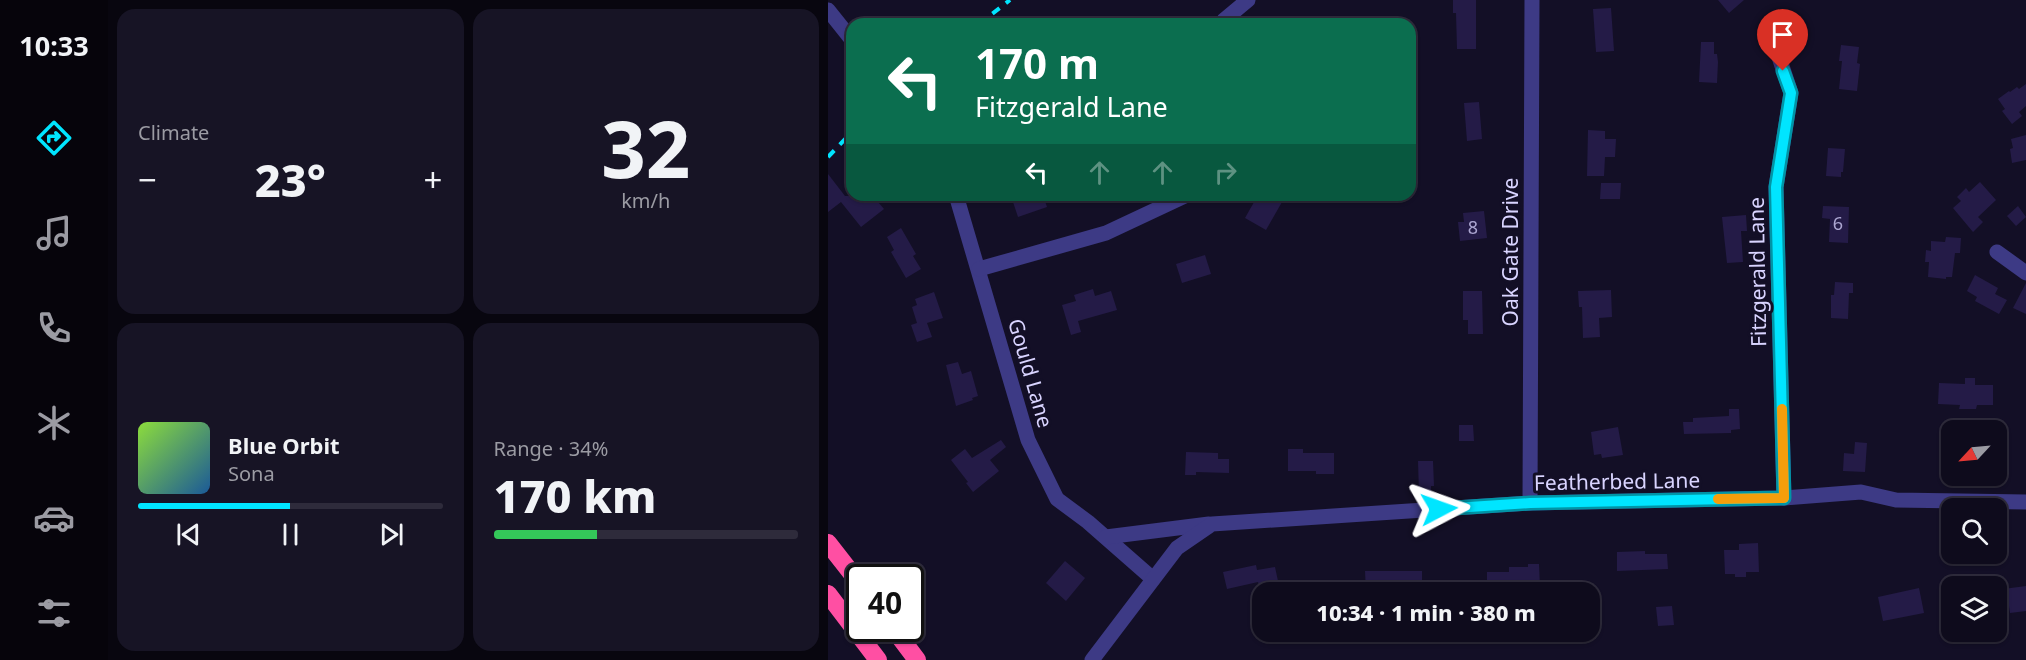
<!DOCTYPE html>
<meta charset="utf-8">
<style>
:root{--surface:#0e0b1c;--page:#171425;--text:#f1f3f6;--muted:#9b9ba3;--line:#2e2b3b;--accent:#00e5ff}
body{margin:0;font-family:"Noto Sans",sans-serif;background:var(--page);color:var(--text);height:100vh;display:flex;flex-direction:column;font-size:22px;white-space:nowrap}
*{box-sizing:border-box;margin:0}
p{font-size:20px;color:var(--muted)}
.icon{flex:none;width:33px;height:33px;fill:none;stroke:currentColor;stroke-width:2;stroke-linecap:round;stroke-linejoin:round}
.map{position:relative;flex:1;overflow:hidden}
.details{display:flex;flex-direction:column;gap:9px;padding:9px;background:#08060f;width:720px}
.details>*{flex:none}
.top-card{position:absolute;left:18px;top:18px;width:570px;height:183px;border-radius:18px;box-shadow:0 2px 4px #0004,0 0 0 2px var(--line);background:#0b6e4f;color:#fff;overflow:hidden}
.needle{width:39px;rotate:244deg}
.tools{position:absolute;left:1113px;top:420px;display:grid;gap:12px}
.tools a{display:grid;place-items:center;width:66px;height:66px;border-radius:12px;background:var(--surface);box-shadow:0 2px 4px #0004,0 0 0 2px var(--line);font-size:30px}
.speed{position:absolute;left:18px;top:564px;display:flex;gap:12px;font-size:30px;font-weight:700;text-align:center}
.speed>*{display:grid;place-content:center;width:78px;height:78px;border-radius:50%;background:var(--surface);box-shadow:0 2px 4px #0004,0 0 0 2px var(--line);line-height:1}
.speed .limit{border:3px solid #111;border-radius:9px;background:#fff;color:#111}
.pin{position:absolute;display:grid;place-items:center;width:51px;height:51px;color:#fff;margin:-62px -26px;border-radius:50% 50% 50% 0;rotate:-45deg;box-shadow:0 0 6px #0007}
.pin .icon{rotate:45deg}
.me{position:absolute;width:66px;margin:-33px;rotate:86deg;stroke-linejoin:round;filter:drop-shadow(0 0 4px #0008)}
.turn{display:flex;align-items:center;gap:21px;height:126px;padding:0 30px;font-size:27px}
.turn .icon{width:78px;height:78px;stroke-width:2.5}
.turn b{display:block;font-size:42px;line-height:51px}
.lanes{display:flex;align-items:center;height:57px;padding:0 30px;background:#0003;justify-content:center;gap:30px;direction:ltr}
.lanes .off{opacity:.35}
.big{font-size:45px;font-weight:800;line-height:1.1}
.details .widget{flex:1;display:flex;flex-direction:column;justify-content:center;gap:9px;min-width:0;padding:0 21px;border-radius:18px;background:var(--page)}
.details .dial{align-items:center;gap:0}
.dial b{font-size:78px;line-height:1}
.song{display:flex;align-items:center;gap:18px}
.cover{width:72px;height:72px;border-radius:9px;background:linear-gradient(135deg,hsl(90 70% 55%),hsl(210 70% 35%))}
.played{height:6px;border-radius:3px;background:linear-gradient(90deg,var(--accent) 50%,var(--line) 50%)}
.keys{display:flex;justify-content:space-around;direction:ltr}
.heat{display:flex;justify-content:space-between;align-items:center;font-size:33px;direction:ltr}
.charge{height:9px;border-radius:4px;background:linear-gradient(90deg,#34c759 34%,var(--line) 0)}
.details .tiles{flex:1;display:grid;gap:9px;grid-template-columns:repeat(2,1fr)}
.trip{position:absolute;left:424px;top:582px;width:348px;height:60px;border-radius:18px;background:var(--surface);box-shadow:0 2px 4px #0004,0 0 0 2px var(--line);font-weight:800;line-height:60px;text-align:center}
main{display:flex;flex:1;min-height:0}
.tab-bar{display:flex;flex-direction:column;width:108px;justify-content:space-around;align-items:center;background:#06040b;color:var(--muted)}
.tab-bar .icon{width:42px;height:42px}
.tab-bar .active{color:var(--accent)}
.tab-bar b{font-size:27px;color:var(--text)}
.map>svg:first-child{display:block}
.building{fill:#241b47}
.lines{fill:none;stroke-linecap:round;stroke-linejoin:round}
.minor{stroke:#3d3a85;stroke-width:15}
.highway{stroke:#ff4fa3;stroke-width:18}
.rail{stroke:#00e5ff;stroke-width:4;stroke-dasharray:9 8;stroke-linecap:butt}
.route-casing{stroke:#0095a6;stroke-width:15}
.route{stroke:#00e5ff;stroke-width:10}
.slow{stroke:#f59e0b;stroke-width:10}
.labels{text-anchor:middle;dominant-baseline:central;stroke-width:6;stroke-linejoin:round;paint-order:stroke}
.number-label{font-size:18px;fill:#aca6d1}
.street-label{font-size:21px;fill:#d9d4ff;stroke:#130f26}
</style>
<main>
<nav class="tab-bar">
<b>10:33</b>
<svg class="icon active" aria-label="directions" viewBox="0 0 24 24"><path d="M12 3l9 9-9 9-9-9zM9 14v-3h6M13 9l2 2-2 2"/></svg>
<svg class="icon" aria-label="music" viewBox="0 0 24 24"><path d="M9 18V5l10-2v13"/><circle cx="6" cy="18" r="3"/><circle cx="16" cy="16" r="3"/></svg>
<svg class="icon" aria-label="phone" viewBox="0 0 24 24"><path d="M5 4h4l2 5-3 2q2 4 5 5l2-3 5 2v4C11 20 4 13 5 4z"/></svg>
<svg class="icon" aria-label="climate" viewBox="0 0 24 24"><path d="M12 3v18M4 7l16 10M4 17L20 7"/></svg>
<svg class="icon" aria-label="car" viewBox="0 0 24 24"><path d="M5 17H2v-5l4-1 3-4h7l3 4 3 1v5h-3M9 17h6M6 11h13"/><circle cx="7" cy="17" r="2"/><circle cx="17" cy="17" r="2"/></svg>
<svg class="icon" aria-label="filters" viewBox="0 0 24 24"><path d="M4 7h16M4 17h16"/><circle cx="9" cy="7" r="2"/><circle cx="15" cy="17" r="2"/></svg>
</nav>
<section class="details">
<div class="tiles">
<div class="widget"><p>Climate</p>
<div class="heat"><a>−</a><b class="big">23°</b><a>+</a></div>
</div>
<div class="widget dial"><b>32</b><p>km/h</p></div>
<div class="widget">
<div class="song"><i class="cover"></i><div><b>Blue Orbit</b><p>Sona</p></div></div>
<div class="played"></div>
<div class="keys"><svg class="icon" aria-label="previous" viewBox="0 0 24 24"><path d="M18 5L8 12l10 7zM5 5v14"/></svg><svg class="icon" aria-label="pause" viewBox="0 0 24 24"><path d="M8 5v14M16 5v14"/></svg><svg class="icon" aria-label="next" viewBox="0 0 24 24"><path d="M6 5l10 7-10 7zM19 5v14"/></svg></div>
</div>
<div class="widget"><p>Range · 34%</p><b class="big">170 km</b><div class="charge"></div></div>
</div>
</section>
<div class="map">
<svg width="1198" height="660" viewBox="0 0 1198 660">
<rect width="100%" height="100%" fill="#130f26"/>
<g class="building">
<polygon points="625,0 648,0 648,49 629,49 628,13 625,13"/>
<polygon points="890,0 916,0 901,13"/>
<polygon points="783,8 786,51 768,52 765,9"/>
<polygon points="873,42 886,42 886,54 889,54 890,62 889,83 871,82"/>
<polygon points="1013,45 1031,47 1029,63 1032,64 1029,91 1011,89 1014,61 1011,61"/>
<polygon points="1198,84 1198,106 1191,112 1194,116 1184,124 1174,111 1177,109 1170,99 1181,91 1182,92 1189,87 1191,89"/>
<polygon points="651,102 654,139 639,141 636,103"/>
<polygon points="760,130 777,131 777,139 788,139 787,157 777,157 776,176 759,176"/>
<polygon points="1198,135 1198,160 1184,163 1182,149 1185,148 1183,139"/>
<polygon points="1000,148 1017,149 1015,172 1013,172 1013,177 998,176"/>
<polygon points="0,174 17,196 44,195 56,209 33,227 13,202 0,212"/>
<polygon points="1152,182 1168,200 1150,217 1155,222 1145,232 1125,208 1133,201 1129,197 1138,188 1141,192"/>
<polygon points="773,183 793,183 792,199 772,199"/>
<polygon points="196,195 215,195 219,207 190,217 184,199"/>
<polygon points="430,195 458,195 438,230 417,218"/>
<polygon points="995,206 1021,207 1020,243 1001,242 1002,219 994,218"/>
<polygon points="1190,206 1198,217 1188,226 1179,216"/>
<polygon points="656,211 659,238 632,241 630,222 636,222 635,213"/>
<polygon points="918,215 919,231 913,231 915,262 899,263 894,217"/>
<polygon points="73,228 88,254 85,256 93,269 78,278 63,252 66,250 59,237"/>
<polygon points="1118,237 1133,238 1132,253 1127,253 1124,277 1118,277 1118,279 1100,277 1101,262 1097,262 1098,250 1103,251 1103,241 1117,242"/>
<polygon points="377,255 383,274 354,283 348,264"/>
<polygon points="1147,275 1170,288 1167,294 1179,300 1171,314 1147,301 1149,297 1139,291"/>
<polygon points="1007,282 1025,283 1025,293 1021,293 1020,319 1003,318 1003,295 1006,295"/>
<polygon points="1198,283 1198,314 1185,308"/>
<polygon points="265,289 267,296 283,291 289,310 250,321 253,332 243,335 234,305 248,301 246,295"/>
<polygon points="783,290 784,317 771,318 772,337 755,338 754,307 751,307 750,291"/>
<polygon points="635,291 654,291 655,334 640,334 640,320 635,320"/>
<polygon points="106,292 115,318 99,323 104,337 89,342 83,325 89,323 84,307 89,305 87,299"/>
<polygon points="130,362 134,374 143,371 150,396 144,398 145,400 128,406 118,365"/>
<polygon points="1137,378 1147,378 1147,385 1165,385 1165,405 1149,405 1148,409 1131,409 1132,405 1110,404 1111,383 1137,384"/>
<polygon points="901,409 911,409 912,429 903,430 903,433 856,434 855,422 865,422 865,418 901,416"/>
<polygon points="631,425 645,425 646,441 631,441"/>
<polygon points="790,427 795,455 774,458 773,454 766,455 763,432"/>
<polygon points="173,440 178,447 162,460 171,471 145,492 138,483 140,482 123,460 137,449 144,458"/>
<polygon points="1027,442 1039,443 1037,472 1015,471 1016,453 1026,454"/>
<polygon points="460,449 475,449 475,453 506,453 506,474 488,474 488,471 460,471"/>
<polygon points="358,452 390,453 390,459 401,459 401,473 368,472 368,475 357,475"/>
<polygon points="590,461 605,461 606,486 603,486 603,494 591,494"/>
<polygon points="930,543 931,572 918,572 918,577 907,577 907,574 897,574 896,550 911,550 911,544"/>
<polygon points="817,551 817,554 839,554 840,569 789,571 789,552"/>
<polygon points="237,561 257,578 238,601 218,583"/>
<polygon points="700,564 711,564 712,587 701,588 701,592 688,592 688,587 659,588 659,572 681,572 681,567 700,567"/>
<polygon points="428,565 429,570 447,567 450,581 431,585 430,582 399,589 395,572"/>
<polygon points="537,571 594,571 594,592 538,592"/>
<polygon points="1198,586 1198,611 1182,613 1181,606 1168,608 1168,590"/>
<polygon points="1091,588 1096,613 1055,621 1050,597"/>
<polygon points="844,606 846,625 830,626 828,607"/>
</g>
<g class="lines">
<g class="minor">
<polyline points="0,10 24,40"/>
<polyline points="394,24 396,20 420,0"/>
<polyline points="948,48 963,93 948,187 956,498"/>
<polyline points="128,195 200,440 229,499 260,522 325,579"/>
<polyline points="1169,252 1198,273"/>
<polyline points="151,269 278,233 359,195"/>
<polyline points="702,503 704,0"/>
<polyline points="278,537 381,524"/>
<polyline points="264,660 349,548 384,524 702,503 956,498 1033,492 1068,500 1198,502"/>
</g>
<g class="highway">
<polyline points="0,543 32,584"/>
<polyline points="0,594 50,660"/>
<polyline points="65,628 89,660"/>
</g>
<g class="rail">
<polyline points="151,24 182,0"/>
<polyline points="0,157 24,132"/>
</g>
</g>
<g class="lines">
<g class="route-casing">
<polyline id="route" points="611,509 702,503 956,498 948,187 963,93 955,71"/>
</g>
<use href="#route" class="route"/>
<polyline class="slow" points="890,499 956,498 954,409"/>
</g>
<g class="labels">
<g class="number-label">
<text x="1010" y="223">6</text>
<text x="645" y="227">8</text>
</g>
<g class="street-label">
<text transform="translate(682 252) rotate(-90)">Oak Gate Drive</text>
<text transform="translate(929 272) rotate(-91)">Fitzgerald Lane</text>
<text transform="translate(203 373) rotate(74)">Gould Lane</text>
<text transform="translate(789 481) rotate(-1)">Featherbed Lane</text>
</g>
</g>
</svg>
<div class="tools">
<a><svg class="needle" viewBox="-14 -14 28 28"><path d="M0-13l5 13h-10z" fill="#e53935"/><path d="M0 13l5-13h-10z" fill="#9b9ba3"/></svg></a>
<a><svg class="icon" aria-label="search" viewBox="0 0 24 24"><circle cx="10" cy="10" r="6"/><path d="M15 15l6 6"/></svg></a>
<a><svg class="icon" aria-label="layers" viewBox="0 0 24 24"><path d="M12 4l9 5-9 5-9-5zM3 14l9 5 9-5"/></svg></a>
</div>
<div class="speed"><div class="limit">40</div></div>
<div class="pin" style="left:955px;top:71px;background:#d93025"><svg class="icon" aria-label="arrive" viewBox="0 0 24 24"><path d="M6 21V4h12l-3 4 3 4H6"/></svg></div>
<svg class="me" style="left:611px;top:509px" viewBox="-20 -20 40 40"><path d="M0-17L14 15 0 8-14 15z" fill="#00e5ff" stroke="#fff" stroke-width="4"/></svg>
<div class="trip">10:34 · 1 min · 380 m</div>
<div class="top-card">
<div class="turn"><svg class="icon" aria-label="left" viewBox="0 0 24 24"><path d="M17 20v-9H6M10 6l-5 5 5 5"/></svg><div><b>170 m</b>Fitzgerald Lane</div></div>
<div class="lanes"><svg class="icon" aria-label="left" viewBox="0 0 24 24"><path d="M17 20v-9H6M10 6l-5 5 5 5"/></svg><svg class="icon off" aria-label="ahead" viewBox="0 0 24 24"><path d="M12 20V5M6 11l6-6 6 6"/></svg><svg class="icon off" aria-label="ahead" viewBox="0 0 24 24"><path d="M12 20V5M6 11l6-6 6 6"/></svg><svg class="icon off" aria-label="right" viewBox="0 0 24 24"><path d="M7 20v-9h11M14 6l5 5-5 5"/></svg></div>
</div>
</div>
</main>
